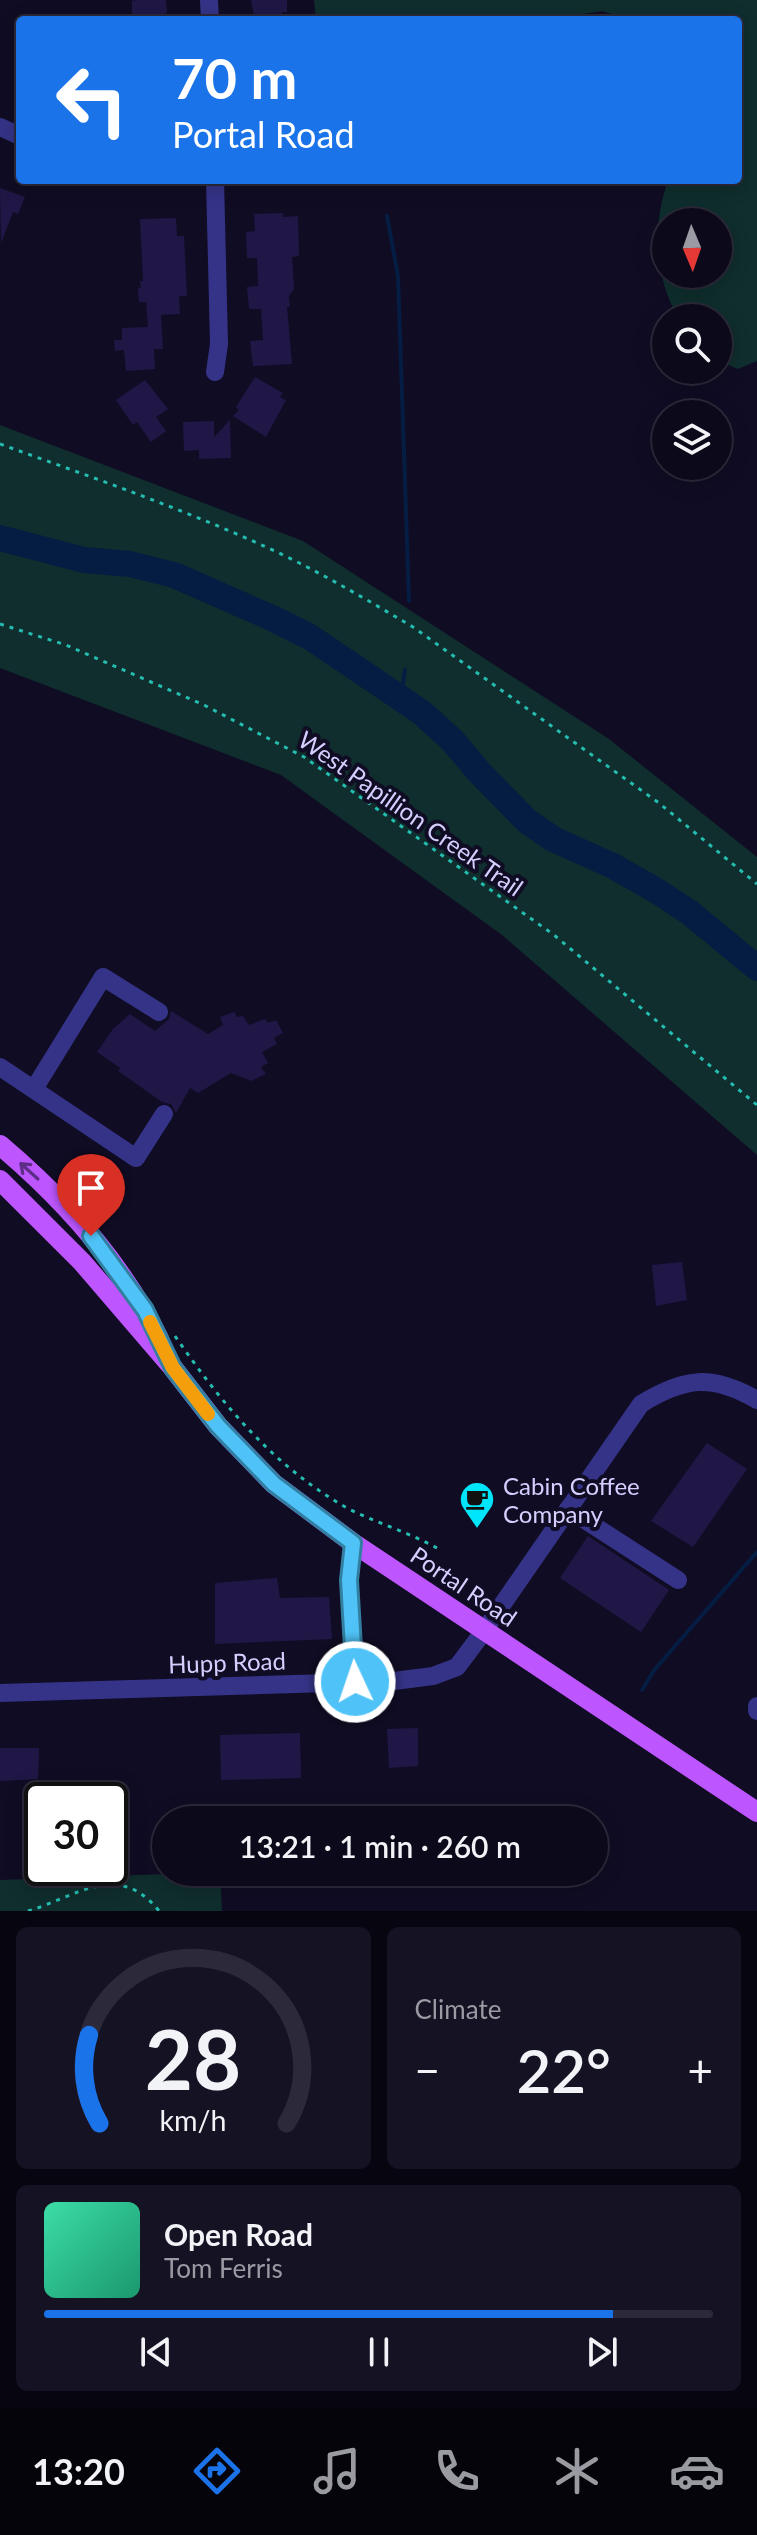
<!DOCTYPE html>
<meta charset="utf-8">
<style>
:root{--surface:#0c091b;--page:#151224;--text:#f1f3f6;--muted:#9a9aa3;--line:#2c2a3a;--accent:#1a73e8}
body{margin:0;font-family:Lato,sans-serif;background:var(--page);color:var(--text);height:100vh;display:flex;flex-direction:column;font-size:30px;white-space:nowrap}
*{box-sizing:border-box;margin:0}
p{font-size:26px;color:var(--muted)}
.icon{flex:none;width:44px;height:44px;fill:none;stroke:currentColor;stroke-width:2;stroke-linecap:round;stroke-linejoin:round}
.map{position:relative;height:1911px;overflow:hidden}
.details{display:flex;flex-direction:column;gap:16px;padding:16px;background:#07050f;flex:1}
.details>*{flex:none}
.top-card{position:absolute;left:16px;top:16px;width:726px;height:168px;border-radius:8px;box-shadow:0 4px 20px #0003,0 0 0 2px var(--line);background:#1a73e8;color:#fff;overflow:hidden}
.needle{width:52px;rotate:178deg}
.fabs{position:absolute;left:652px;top:208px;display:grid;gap:16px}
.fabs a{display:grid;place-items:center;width:80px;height:80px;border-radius:50%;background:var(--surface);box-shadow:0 4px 20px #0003,0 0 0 2px var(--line);font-size:40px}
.speed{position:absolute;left:24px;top:1782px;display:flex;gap:16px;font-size:40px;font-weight:700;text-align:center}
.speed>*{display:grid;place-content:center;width:104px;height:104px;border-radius:50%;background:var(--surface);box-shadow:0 4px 20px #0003,0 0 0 2px var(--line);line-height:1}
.speed .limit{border:4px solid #111;border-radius:12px;background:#fff;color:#111}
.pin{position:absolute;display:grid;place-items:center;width:68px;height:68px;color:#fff;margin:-82px -34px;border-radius:50% 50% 50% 0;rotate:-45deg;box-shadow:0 0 8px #0007}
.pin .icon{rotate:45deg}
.me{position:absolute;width:88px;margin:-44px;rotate:357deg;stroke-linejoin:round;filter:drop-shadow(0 0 6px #0008)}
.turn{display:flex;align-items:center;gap:28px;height:168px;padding:0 24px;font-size:36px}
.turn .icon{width:104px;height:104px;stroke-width:2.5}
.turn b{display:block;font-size:56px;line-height:68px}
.big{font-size:60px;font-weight:600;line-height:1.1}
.details .card{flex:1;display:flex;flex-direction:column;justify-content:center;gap:12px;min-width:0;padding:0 28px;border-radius:12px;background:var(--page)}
.details .dial{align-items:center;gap:0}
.dial svg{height:208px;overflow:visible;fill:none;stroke:var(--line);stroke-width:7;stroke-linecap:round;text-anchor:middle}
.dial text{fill:var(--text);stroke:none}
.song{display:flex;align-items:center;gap:24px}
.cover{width:96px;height:96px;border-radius:12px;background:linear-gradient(135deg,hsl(160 70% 55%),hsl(160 70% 35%))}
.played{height:8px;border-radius:4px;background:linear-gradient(90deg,var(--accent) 85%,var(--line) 85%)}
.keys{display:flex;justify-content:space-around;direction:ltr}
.heat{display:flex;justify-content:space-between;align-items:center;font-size:44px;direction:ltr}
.details .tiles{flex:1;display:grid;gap:16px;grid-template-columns:1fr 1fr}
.card:last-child{grid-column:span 2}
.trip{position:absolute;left:152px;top:1806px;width:456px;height:80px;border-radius:40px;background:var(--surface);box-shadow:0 4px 20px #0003,0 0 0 2px var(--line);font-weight:600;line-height:80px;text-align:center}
.tabs{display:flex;height:128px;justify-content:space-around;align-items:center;background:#05040b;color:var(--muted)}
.tabs .icon{width:56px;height:56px}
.tabs .on{color:var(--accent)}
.tabs b{font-size:36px;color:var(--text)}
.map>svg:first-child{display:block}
.green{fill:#0f2e2d;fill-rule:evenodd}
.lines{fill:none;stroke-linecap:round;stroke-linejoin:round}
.stream{stroke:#061d43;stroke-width:4}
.river{stroke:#061d43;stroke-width:26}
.building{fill:#201746}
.path{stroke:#25bdb1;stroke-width:3;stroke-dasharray:4 6;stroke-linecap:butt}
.minor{stroke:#353387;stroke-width:18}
.major{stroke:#bd56ff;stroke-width:20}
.oneway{stroke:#5e2d87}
.route-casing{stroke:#337fa1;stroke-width:20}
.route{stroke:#4fc3f7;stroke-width:14}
.slow{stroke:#f59e0b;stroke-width:14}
.labels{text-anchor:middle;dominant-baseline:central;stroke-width:8;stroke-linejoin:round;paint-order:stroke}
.street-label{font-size:24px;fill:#d4cfff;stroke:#100c24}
.poi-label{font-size:24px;fill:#d4cfff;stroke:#100c24;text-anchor:start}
</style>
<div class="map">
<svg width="757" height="1911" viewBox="0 0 757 1911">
<rect width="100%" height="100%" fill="#100c24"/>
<g class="green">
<path d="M314 0H757V361L738 369 718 361V318H678C654 274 652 227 668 180H738V20H631L602 11 576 15 563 20H316ZM666 222H718V274H666Z"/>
<polygon points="0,425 303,541 609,739 757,857 757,1155 502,935 281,775 0,668"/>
<polygon points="220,1872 222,1911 0,1911 0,1880"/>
</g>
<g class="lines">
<g class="stream">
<polyline points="387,216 398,276 409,601"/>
<polyline points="401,697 405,670"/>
<polyline points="642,1690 655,1669 757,1552"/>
</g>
<polyline class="river" points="0,538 84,560 130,564 174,575 272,618 310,637 421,712 452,740 480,773 527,821 553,839 613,866 657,891 689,912 757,968"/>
</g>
<g class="building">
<polygon points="136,0 166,0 167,13 164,14 164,20 139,20 138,14 132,14 132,1"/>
<polygon points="251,0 287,0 287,12 282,12 282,19 255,20"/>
<polygon points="0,188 25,197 18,214 13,212 1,243"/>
<polygon points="283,213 283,217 298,216 299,256 292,257 294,289 289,296 290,307 287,307 292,364 253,366 250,341 263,340 261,309 249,309 247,287 258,286 257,258 247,258 246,232 255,231 254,214"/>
<polygon points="176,218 177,236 184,236 187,296 179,296 180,314 161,315 163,349 154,349 155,369 126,371 124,350 115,351 114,340 122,340 122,328 148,327 146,302 139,302 138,288 141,288 140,281 143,281 140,219"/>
<polygon points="255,377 283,393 280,397 286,400 266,437 233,416 239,410 236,407"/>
<polygon points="145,380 168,409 156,417 166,431 151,442 137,422 133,425 116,400"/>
<polygon points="230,420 231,458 199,459 199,450 184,451 183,422 214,421 214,437"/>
<polygon points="171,1011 208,1034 223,1025 220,1017 234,1012 237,1017 243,1016 249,1025 265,1019 268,1023 276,1020 283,1033 274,1038 277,1044 262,1052 268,1063 261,1067 266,1074 251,1081 231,1073 198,1093 190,1088 176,1113 171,1104 162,1102 118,1071 120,1068 97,1052 113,1029 130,1014 155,1031 169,1019"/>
<polygon points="682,1262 687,1300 656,1306 652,1265"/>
<polygon points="707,1443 747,1469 693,1547 651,1521"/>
<polygon points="588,1536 669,1590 641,1632 560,1578"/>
<polygon points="277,1578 280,1598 329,1597 332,1639 215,1644 215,1583"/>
<polygon points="418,1728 418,1766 389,1768 387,1729"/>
<polygon points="300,1733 301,1778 221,1780 220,1735"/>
<polygon points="0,1748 39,1748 38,1779 0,1781"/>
</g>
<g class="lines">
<g class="path">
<path d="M0 444C94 478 189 511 279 553 325 575 369 601 413 627L659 803 757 884"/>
<polyline points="0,624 66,645 151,682 204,705 304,757 554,935 757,1105"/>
<path d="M175 1336C222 1404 273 1466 347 1508 376 1523 408 1532 437 1548"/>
<path d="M28 1911C74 1898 118 1859 159 1911"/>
</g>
<g class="minor">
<polyline points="209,0 210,20"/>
<polyline points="0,127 20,136"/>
<polyline points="215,372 219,344 215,180"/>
<polyline points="0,1067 136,1158 164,1114"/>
<polyline points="34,1089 103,977 159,1012"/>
<polyline points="568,1509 678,1580"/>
<polyline points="353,1543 349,1580 355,1682"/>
<path d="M0 1693 394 1681 433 1676 457 1667 484 1631 641 1404C685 1377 712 1374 757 1400"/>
<polyline points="757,1706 757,1711"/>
</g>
<g class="major">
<path d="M0 1145C64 1199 122 1264 159 1339"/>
<polyline points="0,1180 82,1262 173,1368 218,1426 274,1484 353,1543 757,1812"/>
</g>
</g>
<defs><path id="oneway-shaft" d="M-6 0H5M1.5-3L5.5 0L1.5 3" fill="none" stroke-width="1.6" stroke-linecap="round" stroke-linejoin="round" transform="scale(2)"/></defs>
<use class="oneway" href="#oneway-shaft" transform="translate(29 1171) rotate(-138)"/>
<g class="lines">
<g class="route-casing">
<polyline id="route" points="91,1236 145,1310 173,1368 218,1426 274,1484 353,1543 349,1580 355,1682"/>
</g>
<use href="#route" class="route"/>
<polyline class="slow" points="150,1322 173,1368 208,1414"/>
</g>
<defs>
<g id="cafe-pin" transform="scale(1.8)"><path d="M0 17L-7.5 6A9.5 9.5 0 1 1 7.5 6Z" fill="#00e5fa" stroke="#100c24"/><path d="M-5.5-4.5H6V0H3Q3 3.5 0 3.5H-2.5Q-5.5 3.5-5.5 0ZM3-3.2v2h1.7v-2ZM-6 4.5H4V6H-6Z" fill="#111"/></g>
</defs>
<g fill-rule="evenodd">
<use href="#cafe-pin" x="477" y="1499"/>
</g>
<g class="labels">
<g class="street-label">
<text transform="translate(411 813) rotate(35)">West Papillion Creek Trail</text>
<text transform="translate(464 1586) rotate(34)">Portal Road</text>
<text transform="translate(227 1662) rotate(-2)">Hupp Road</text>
</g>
<g class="poi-label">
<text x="503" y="1485">Cabin Coffee<tspan x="503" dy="28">Company</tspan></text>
</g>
</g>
</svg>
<div class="fabs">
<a><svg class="needle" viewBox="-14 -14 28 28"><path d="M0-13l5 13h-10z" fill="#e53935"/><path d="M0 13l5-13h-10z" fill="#9a9aa3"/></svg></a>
<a><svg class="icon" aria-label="search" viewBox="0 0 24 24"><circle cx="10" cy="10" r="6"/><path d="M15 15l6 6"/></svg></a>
<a><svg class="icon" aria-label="layers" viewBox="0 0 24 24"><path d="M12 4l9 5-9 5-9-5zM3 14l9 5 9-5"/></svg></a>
</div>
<div class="speed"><div class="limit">30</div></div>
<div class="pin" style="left:91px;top:1236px;background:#d93025"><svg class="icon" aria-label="arrive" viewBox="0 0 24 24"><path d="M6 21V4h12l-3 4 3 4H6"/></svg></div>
<svg class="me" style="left:355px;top:1682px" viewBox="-20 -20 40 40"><circle r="17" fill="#4fc3f7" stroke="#fff" stroke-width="3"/><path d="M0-11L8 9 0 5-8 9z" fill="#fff"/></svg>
<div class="trip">13:21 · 1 min · 260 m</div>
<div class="top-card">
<div class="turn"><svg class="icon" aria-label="left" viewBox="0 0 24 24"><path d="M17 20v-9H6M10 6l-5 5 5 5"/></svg><div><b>70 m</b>Portal Road</div></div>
</div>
</div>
<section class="details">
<div class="tiles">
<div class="card dial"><svg viewBox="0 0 100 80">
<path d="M14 69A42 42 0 1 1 86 69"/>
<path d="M14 69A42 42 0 0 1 10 35" stroke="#1a73e8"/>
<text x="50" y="56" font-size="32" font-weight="700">28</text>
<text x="50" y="72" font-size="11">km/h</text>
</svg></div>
<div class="card"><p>Climate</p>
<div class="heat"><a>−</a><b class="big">22°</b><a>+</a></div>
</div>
<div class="card">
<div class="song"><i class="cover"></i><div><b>Open Road</b><p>Tom Ferris</p></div></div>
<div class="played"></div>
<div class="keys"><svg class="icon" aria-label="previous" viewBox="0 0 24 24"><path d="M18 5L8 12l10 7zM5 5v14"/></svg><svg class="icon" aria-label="pause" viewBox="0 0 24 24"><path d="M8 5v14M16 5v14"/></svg><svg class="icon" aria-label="next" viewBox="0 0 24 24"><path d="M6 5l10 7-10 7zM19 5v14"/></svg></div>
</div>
</div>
</section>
<nav class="tabs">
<b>13:20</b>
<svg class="icon on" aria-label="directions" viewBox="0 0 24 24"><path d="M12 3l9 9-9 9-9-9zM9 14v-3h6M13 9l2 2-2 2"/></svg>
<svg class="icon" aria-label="music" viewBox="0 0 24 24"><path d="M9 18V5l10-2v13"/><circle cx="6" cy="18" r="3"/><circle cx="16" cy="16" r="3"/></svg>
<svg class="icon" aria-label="phone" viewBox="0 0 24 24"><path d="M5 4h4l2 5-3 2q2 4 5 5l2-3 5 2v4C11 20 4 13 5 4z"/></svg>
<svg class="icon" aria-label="climate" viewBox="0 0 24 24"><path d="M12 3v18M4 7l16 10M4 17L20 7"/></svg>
<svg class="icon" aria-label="car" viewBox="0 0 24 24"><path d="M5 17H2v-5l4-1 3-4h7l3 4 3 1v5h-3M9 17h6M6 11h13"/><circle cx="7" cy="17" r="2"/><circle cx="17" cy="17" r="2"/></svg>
</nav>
